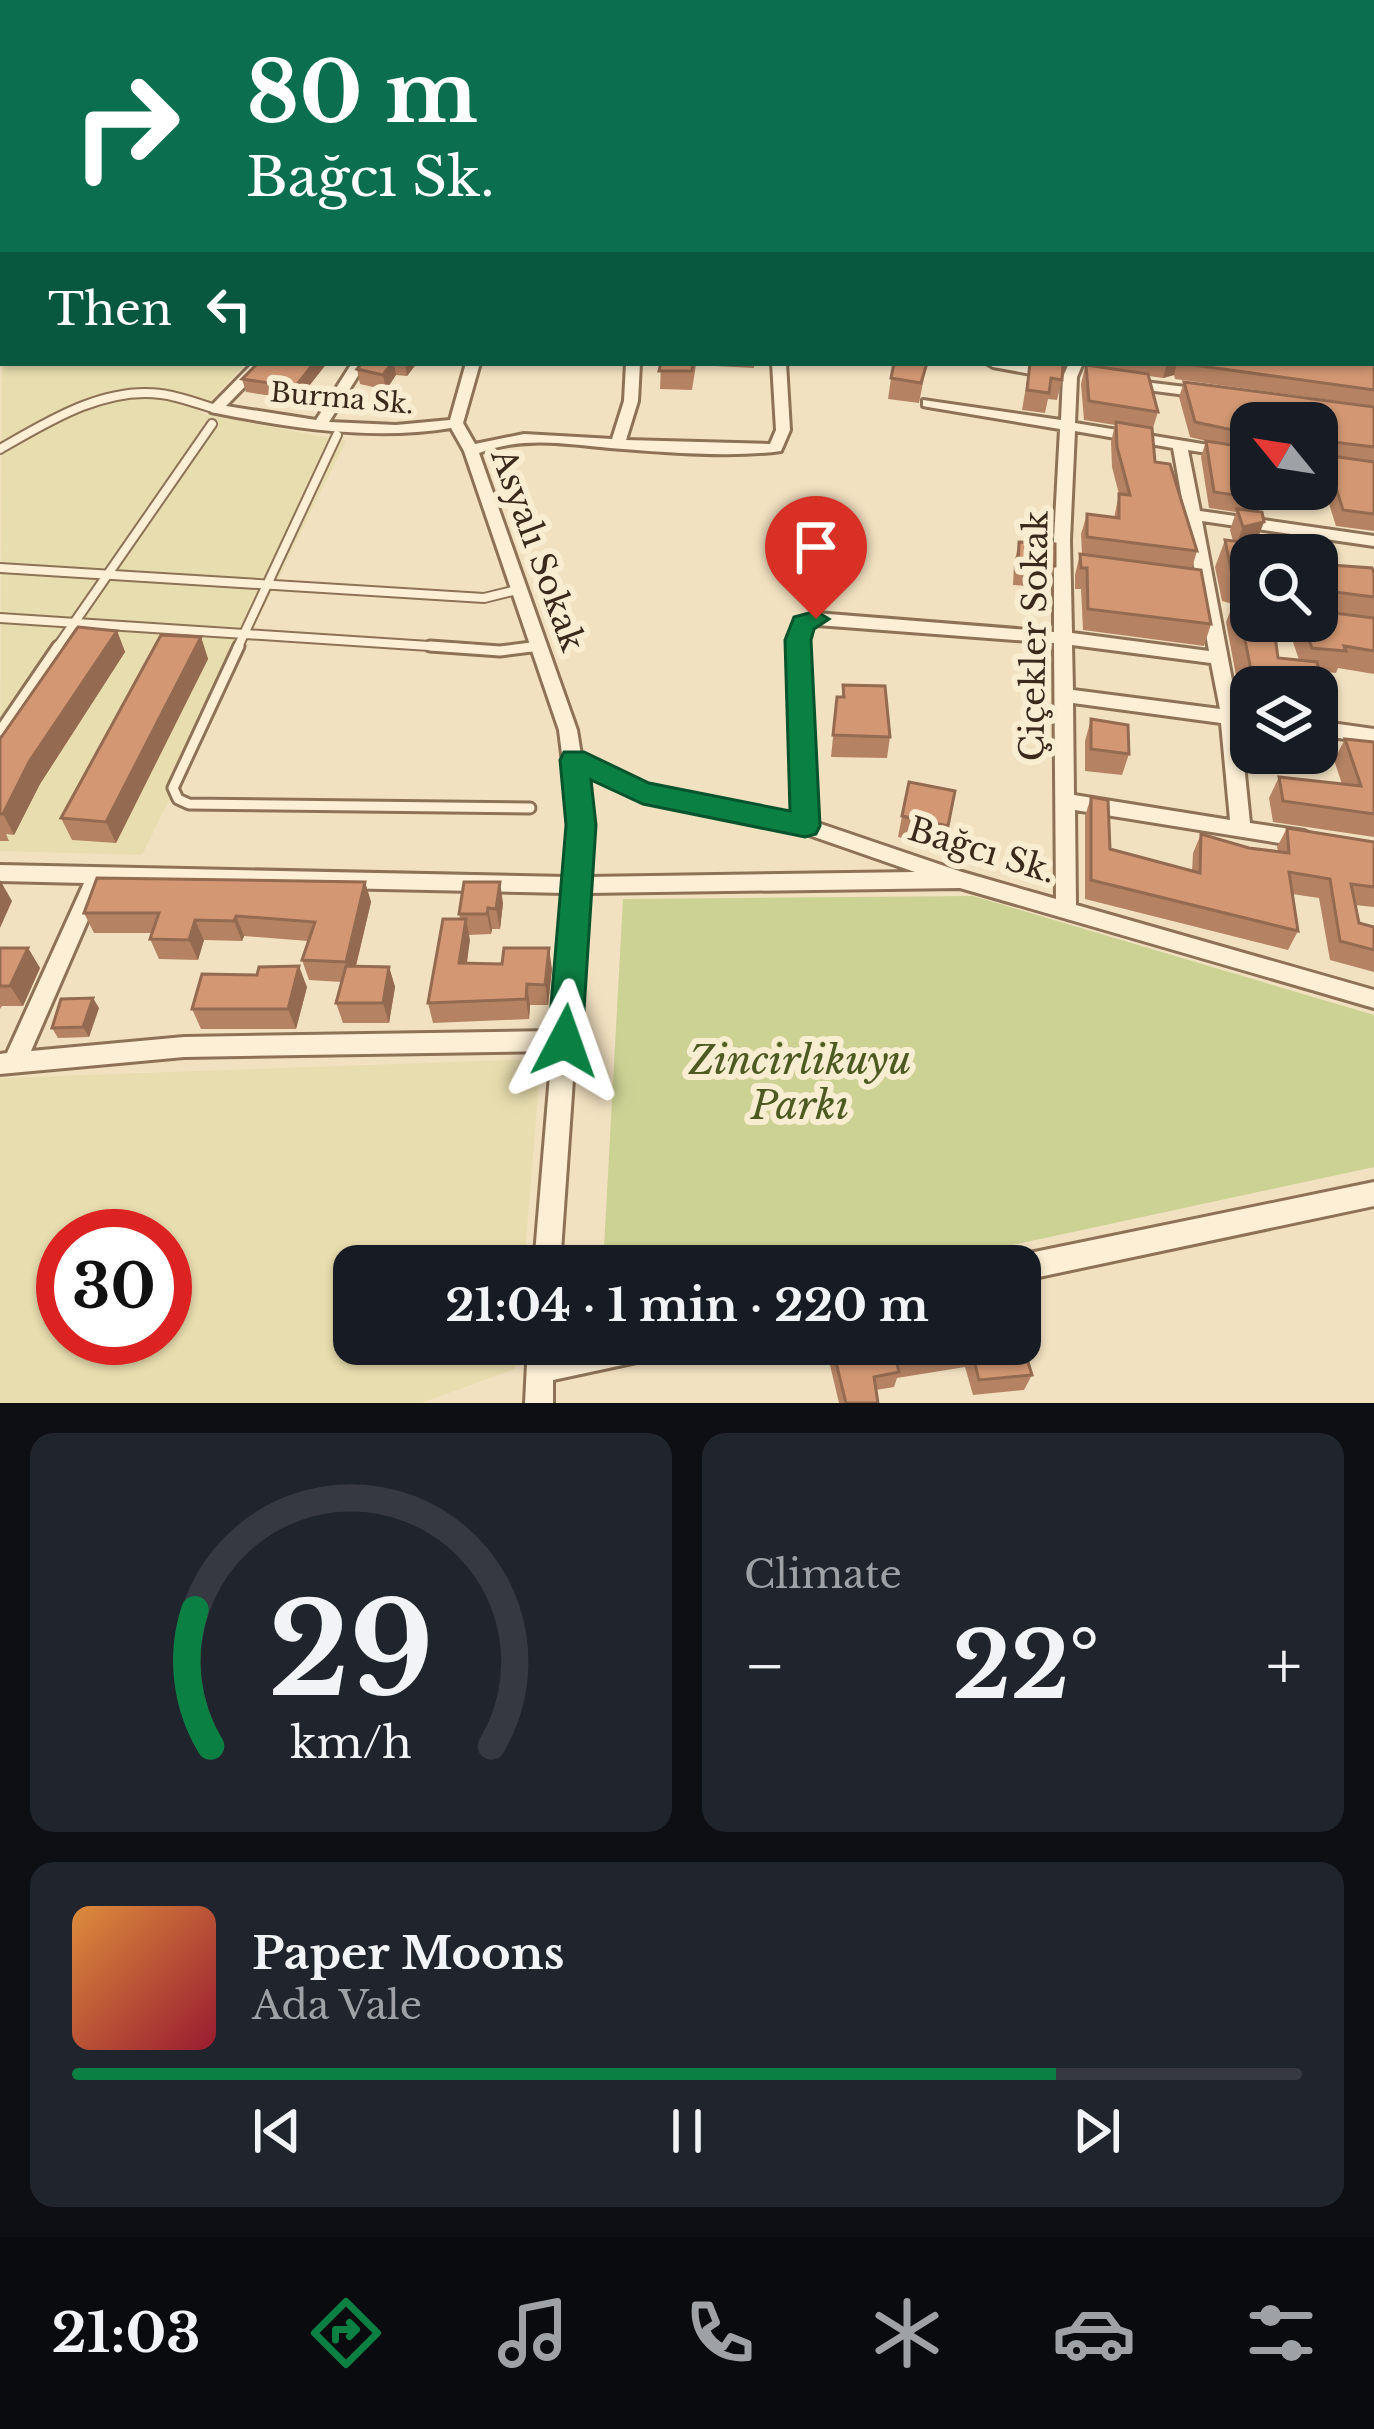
<!DOCTYPE html>
<meta charset="utf-8">
<style>
:root{--surface:#171b24;--page:#20242c;--text:#f1f3f6;--muted:#9ea1a6;--line:#363941;--accent:#0b8043}
body{margin:0;font-family:"Libre Baskerville",serif;background:var(--page);color:var(--text);height:100vh;display:flex;flex-direction:column;font-size:45px;white-space:nowrap}
*{box-sizing:border-box;margin:0}
p{font-size:39px;color:var(--muted)}
.icon{flex:none;width:66px;height:66px;fill:none;stroke:currentColor;stroke-width:2;stroke-linecap:round;stroke-linejoin:round}
.map{position:relative;height:1403px;overflow:hidden}
.drawer{display:flex;flex-direction:column;gap:30px;padding:30px;background:#0d0f14;flex:1}
.drawer>*{flex:none}
.hud{position:absolute;left:0px;top:0px;width:1374px;height:366px;box-shadow:0 3px 9px #0004;background:#0b6e4f;color:#fff;overflow:hidden}
.needle{width:78px;rotate:300deg}
.buttons{position:absolute;left:1230px;top:402px;display:grid;gap:24px}
.buttons a{display:grid;place-items:center;width:108px;height:108px;border-radius:24px;background:var(--surface);box-shadow:0 3px 9px #0004;font-size:60px}
.speed{position:absolute;left:36px;top:1209px;display:flex;gap:24px;font-size:60px;font-weight:700;text-align:center}
.speed>*{display:grid;place-content:center;width:156px;height:156px;border-radius:50%;background:var(--surface);box-shadow:0 3px 9px #0004;line-height:1}
.speed .limit{border:18px solid #d22;background:#fff;color:#111}
.pin{position:absolute;display:grid;place-items:center;width:102px;height:102px;color:#fff;margin:-123px -51px;border-radius:50% 50% 50% 0;rotate:-45deg;box-shadow:0 0 12px #0007}
.pin .icon{rotate:45deg}
.me{position:absolute;width:132px;margin:-66px;rotate:4deg;stroke-linejoin:round;filter:drop-shadow(0 0 9px #0008)}
.turn{display:flex;align-items:center;gap:42px;height:252px;padding:0 48px;font-size:54px}
.turn .icon{width:156px;height:156px;stroke-width:2.5}
.turn b{display:block;font-size:84px;line-height:102px}
.then{display:flex;align-items:center;height:114px;padding:0 48px;background:#0003;gap:24px;font-size:45px}
.big{font-size:90px;font-weight:800;line-height:1.1}
.drawer .widget{flex:1;display:flex;flex-direction:column;justify-content:center;gap:18px;min-width:0;padding:0 42px;border-radius:24px;background:var(--page)}
.drawer .dial{align-items:center;gap:0}
.dial svg{height:312px;overflow:visible;fill:none;stroke:var(--line);stroke-width:7;stroke-linecap:round;text-anchor:middle}
.dial text{fill:var(--text);stroke:none}
.song{display:flex;align-items:center;gap:36px}
.cover{width:144px;height:144px;border-radius:18px;background:linear-gradient(135deg,hsl(30 70% 55%),hsl(350 70% 35%))}
.played{height:12px;border-radius:6px;background:linear-gradient(90deg,var(--accent) 80%,var(--line) 80%)}
.keys{display:flex;justify-content:space-around;direction:ltr}
.heat{display:flex;justify-content:space-between;align-items:center;font-size:66px;direction:ltr}
.drawer .tiles{flex:1;display:grid;gap:30px;grid-template-columns:1fr 1fr}
.widget:last-child{grid-column:span 2}
.trip{position:absolute;left:333px;top:1245px;width:708px;height:120px;border-radius:24px;background:var(--surface);box-shadow:0 3px 9px #0004;font-weight:800;line-height:120px;text-align:center}
.tabs{display:flex;height:192px;justify-content:space-around;align-items:center;background:#090b0e;color:var(--muted)}
.tabs .icon{width:84px;height:84px}
.tabs .selected{color:var(--accent)}
.tabs b{font-size:54px;color:var(--text)}
.map>svg:first-child{display:block}
.farmland{fill:#e8ddae;fill-rule:evenodd}
.green{fill:#ccd194}
.lines{fill:none;stroke-linecap:round;stroke-linejoin:round}
.lane-far1-casing{stroke:#8d7257;stroke-width:12}
.lane-casing{stroke:#8d7257;stroke-width:15}
.street-casing{stroke:#8d7257;stroke-width:6}
.lane-far1{stroke:#fcefd5;stroke-width:8}
.lane{stroke:#fcefd5;stroke-width:9}
.street{fill:#fcefd5;fill-rule:evenodd}
.wall{fill:#b58363;fill-rule:evenodd}
.shaded-wall{fill:#946a50}
.building{fill:#d39873;stroke:#946a50;stroke-width:3}
.route{fill:#0b8043;stroke:#07532c;stroke-width:3}
.labels{text-anchor:middle;dominant-baseline:central;stroke-width:12;stroke-linejoin:round;paint-order:stroke}
.far-street-label{font-size:27px;fill:#3b2a1c;stroke:#f8ecd1}
.street-label{font-size:33px;fill:#3b2a1c;stroke:#f8ecd1}
.near-park-label{font-size:39px;font-style:italic;fill:#4d5a21;stroke:#f8ecd1}
</style>
<div class="map">
<svg width="1374" height="1403" viewBox="0 0 1374 1403">
<rect width="100%" height="100%" fill="#f2e1c1"/>
<g class="farmland">
<polygon points="3,30 3,363 246,363 199,413 346,441 142,855 0,851"/>
<path d="M541 1059 524 1266H354V1344H517L515 1369 421 1403H0V1078ZM63 1236H165V1338H63Z"/>
</g>
<polygon class="green" points="973,896 1374,1015 1374,1167 915,1266 603,1266 623,899"/>
<g class="lines">
<g class="lane-far1-casing">
<g id="lane-far1">
<path d="M0 449C47 422 104 386 161 394 179 396 198 404 216 409"/>
<polyline points="0,568 484,598 521,589"/>
<polyline points="0,618 475,649"/>
<polyline points="56,649 212,424"/>
<polyline points="237,649 337,435"/>
<polyline points="514,649 542,646"/>
</g>
</g>
<g class="lane-casing">
<g id="lane">
<polyline points="239,646 173,788 178,799 189,804 530,808"/>
<polyline points="430,646 500,651 539,646"/>
<polyline points="0,731 58,646"/>
</g>
</g>
<g class="street-casing">
<g id="street">
<polygon points="536,0 562,0 569,3 543,3"/>
<polygon points="655,0 665,0 663,3 653,3"/>
<polygon points="804,0 814,0 812,3 802,3"/>
<polygon points="1239,0 1261,0 1267,3 1246,3"/>
<polygon points="1374,6 1374,20 1371,21 1371,7"/>
<polygon points="3,25 3,31 0,32 0,26"/>
<rect x="1371" y="35" width="3" height="6"/>
<polygon points="1371,62 1374,63 1374,69 1371,68"/>
<rect x="1371" y="89" width="3" height="6"/>
<polygon points="1371,111 1374,112 1374,118 1371,117"/>
<polygon points="1371,148 1374,149 1374,155 1371,154"/>
<rect x="1371" y="214" width="3" height="6"/>
<path d="M253 363H268L226 406 316 420 352 363H366L329 422 396 425 450 420 466 363H480L463 423 475 444 524 434 612 439 624 401 626 363H640L638 401 626 440 770 444 776 430 772 363H786L790 430 781 451C732 458 660 452 610 448 566 444 522 436 479 453L577 730 581 755 647 787 795 816 789 640 797 619 816 613 1054 632V540L1060 429 928 407 923 406V400L1061 420 1063 377 1069 363H1083L1077 377 1075 423 1251 452V460L1188 450 1200 511 1374 536V546L1202 521 1238 712 1251 713V727L1240 725 1250 823 1304 831 1311 834 1314 839 1311 844 1304 847 1075 810 1076 905 1374 990V1008L960 888 586 893 560 1266H534L552 1051 184 1057 0 1074V1054L7 1053 84 883 0 881V865L567 877 571 825 559 730 464 451 451 428C372 441 290 428 211 412V406ZM1075 431 1173 448 1209 651 1072 633 1070 540ZM817 625 1054 643 1056 899 962 872 815 822 807 640 810 627ZM1072 645 1211 663 1220 709 1073 690ZM1073 703 1221 723 1230 820 1074 795ZM583 773 643 800 803 833 915 872 587 877 591 825ZM104 883 565 893 554 1031 184 1037 31 1051Z"/>
<path d="M986 363C1011 363 1038 363 1060 374L1053 378 993 367Z"/>
<polygon points="1128,380 1202,389 1209,393 1202,397 1123,387 1121,384"/>
<polygon points="1317,721 1374,729 1374,743 1317,735"/>
<polygon points="1374,1182 1374,1206 1020,1281 1020,1266 1008,1266 1011,1259 1020,1255"/>
<polygon points="528,1344 554,1344 554,1353 598,1344 673,1344 669,1353 660,1357 553,1380 553,1403 525,1403"/>
</g>
</g>
<use href="#lane-far1" class="lane-far1"/>
<use href="#lane" class="lane"/>
<use href="#street" class="street"/>
</g>
<g class="wall">
<polygon points="1268,0 1374,0 1371,4 1278,3"/>
<polygon points="1374,262 1374,406 1175,379 1174,375 1163,378 1149,376 1158,412 1152,431 1155,462 1197,551 1192,568 1211,624 1204,646 1083,630 1081,589 1075,589 1075,575 1080,554 1082,554 1081,534 1087,514 1114,518 1119,494 1112,467 1111,442 1115,425 1084,420 1081,384 1086,363 1371,363"/>
<polygon points="327,363 298,400 246,392 242,379"/>
<polygon points="362,363 417,363 407,376 396,375 386,390 360,384 357,369"/>
<polygon points="661,363 754,363 754,368 696,365 692,390 660,389"/>
<polygon points="927,363 919,403 888,399 891,378"/>
<polygon points="1030,363 1066,363 1063,364 1062,380 1057,400 1048,399 1045,413 1022,410"/>
<path d="M1184 382 1374 407V531L1336 526 1329 504 1254 496 1250 510 1256 543H1253L1251 555V621L1278 658 1299 660 1286 621H1317V564L1374 573V674L1338 668 1336 673 1319 671 1323 693 1317 707V687H1251V710L1242 708 1226 622 1233 604 1222 601 1215 567 1225 540 1233 541 1230 530 1236 512 1209 508 1201 457 1206 441 1190 437 1179 397ZM1251 423H1317V432L1323 433 1327 456 1317 454V489H1251Z"/>
<polygon points="1019,542 1055,566 1049,587 1013,585 1014,564"/>
<polygon points="117,631 125,652 40,784 14,835 6,834 9,841 0,841 0,739"/>
<polygon points="201,637 208,659 116,843 72,840 61,818"/>
<polygon points="843,685 890,737 887,758 831,757 837,697 842,697"/>
<polygon points="1091,719 1129,754 1122,775 1085,771 1085,741"/>
<polygon points="1345,739 1374,742 1374,837 1273,822 1269,798 1279,777 1342,784 1334,760"/>
<polygon points="955,791 943,847 898,837 902,816"/>
<polygon points="1091,797 1110,849 1192,871 1193,853 1201,834 1249,848 1278,851 1277,847 1287,828 1374,842 1374,907 1355,905 1359,923 1374,927 1374,972 1330,960 1319,898 1292,894 1298,931 1288,950 1085,899 1085,816"/>
<polygon points="365,882 371,902 356,966 389,967 395,987 389,1023 343,1023 336,1003 342,982 309,980 302,960 308,941 244,936 242,941 204,940 198,960 159,959 150,939 152,933 94,933 84,913"/>
<polygon points="503,903 500,929 492,929 491,934 469,935 467,963 552,969 548,1005 530,1005 529,1019 433,1023 428,1003 460,919 459,914"/>
<polygon points="0,948 28,948 40,968 23,1006 2,1006 0,1009"/>
<polygon points="257,975 307,987 296,1029 201,1029 192,1009"/>
<polygon points="99,1008 89,1037 58,1038 52,1028"/>
<polygon points="1020,1344 1032,1375 1024,1390 973,1395 965,1367 897,1378 894,1387 876,1390 878,1403 839,1403 829,1361 832,1346"/>
</g>
<g class="shaded-wall">
<polygon points="314,363 327,363 298,400 295,387"/>
<polygon points="392,363 394,363 396,375 386,390 383,375"/>
<polygon points="405,363 417,363 407,376"/>
<polygon points="1167,363 1177,363 1174,375 1163,378"/>
<polygon points="1264,522 1256,543 1235,548 1243,527"/>
<polygon points="1327,591 1317,613 1317,594"/>
<polygon points="117,631 125,652 40,784 14,835 3,814 29,762"/>
<polygon points="201,637 208,659 116,843 106,822"/>
<polygon points="0,880 12,901 0,928"/>
<polygon points="365,882 371,902 352,982 346,962"/>
<polygon points="500,882 503,903 500,929 496,909"/>
<polygon points="488,908 492,929 491,934 487,914"/>
<polygon points="236,916 244,936 242,941 234,921"/>
<polygon points="466,919 470,940 464,983 459,963"/>
<polygon points="195,920 204,940 198,960 189,940"/>
<polygon points="28,948 40,968 23,1006 10,986"/>
<polygon points="549,948 552,969 548,1005 545,985"/>
<polygon points="299,966 307,987 296,1029 288,1009"/>
<polygon points="389,967 395,987 389,1023 383,1003"/>
<polygon points="527,984 530,1005 529,1019 526,999"/>
<polygon points="93,998 99,1008 89,1037 83,1027"/>
</g>
<g class="building">
<polygon points="314,0 523,0 520,3 310,3"/>
<polygon points="1336,0 1371,0 1371,3"/>
<polygon points="1371,153 1374,154 1374,199 1372,200"/>
<polygon points="1371,262 1374,262 1374,341 1371,342"/>
<polygon points="1371,353 1374,354 1374,390 1179,363 1371,363"/>
<polygon points="258,363 314,363 295,387 242,379"/>
<polygon points="362,363 392,363 383,375 357,369"/>
<polygon points="661,363 693,363 692,371 659,371"/>
<polygon points="894,363 927,363 921,383 891,378"/>
<polygon points="1030,363 1063,363 1062,380 1051,378 1049,393 1027,390"/>
<polygon points="1086,365 1148,374 1158,412 1089,401"/>
<polygon points="1184,382 1374,407 1374,447 1333,442 1329,418 1269,408 1269,423 1251,423 1251,434 1195,422"/>
<polygon points="1116,422 1152,428 1155,462 1170,464 1197,551 1087,537 1087,514 1119,518 1119,494 1130,495 1117,447"/>
<polygon points="1206,441 1251,448 1250,479 1255,498 1214,492"/>
<polygon points="1317,454 1374,462 1374,514 1343,510 1336,488 1317,486"/>
<polygon points="1237,509 1262,512 1264,522 1243,527"/>
<polygon points="1225,540 1260,544 1262,555 1251,555 1251,578 1232,574"/>
<polygon points="1019,542 1055,544 1055,566 1018,564"/>
<polygon points="1080,554 1201,570 1211,624 1088,609 1087,568 1081,568"/>
<polygon points="1317,564 1372,568 1374,573 1374,597 1327,591 1317,594"/>
<polygon points="1236,595 1251,596 1251,621 1273,621 1278,658 1317,662 1323,693 1317,692 1317,687 1289,687 1253,680"/>
<polygon points="1317,611 1374,618 1374,651 1344,646 1346,651 1312,648 1302,621 1317,621"/>
<polygon points="78,627 117,631 29,762 3,814 0,814 0,739"/>
<polygon points="161,635 201,637 106,822 61,818"/>
<polygon points="843,685 885,686 890,737 833,735 837,697 844,697"/>
<polygon points="1091,719 1128,725 1129,754 1091,749"/>
<polygon points="1345,739 1374,742 1374,814 1283,801 1279,777 1361,786"/>
<polygon points="909,782 955,791 948,826 902,816"/>
<polygon points="1091,797 1108,800 1110,849 1200,873 1201,834 1249,848 1289,853 1287,828 1374,842 1374,887 1351,884 1359,923 1374,927 1374,950 1340,941 1330,879 1289,872 1298,931 1091,880"/>
<polygon points="97,878 365,882 346,962 302,960 315,922 236,916 234,921 195,920 189,940 150,939 159,913 84,913"/>
<polygon points="464,882 500,882 496,909 488,908 487,914 459,914"/>
<polygon points="443,919 466,919 459,963 502,964 504,948 549,948 545,985 527,984 526,999 428,1003"/>
<polygon points="0,948 28,948 10,986 0,986"/>
<polygon points="299,966 288,1009 192,1009 202,974 257,975 259,967"/>
<polygon points="346,966 389,967 383,1003 336,1003"/>
<polygon points="93,998 83,1027 52,1028 61,999"/>
<polygon points="1020,1336 1032,1375 979,1380 972,1352 897,1364 899,1372 874,1377 878,1403 846,1403 832,1346 842,1344 1020,1344"/>
</g>
<polygon class="route" points="816,611 829,619 814,629 811,640 820,826 816,834 805,837 643,804 591,780 596,825 582,1041 577,1051 565,1056 553,1051 548,1041 566,825 560,760 564,752 584,752 649,783 790,811 785,640 794,617"/>
<g class="labels">
<g class="far-street-label">
<text transform="translate(342 398) rotate(5)">Burma Sk.</text>
</g>
<g class="street-label">
<text transform="translate(538 550) rotate(70)">Asyalı Sokak</text>
<text transform="translate(1034 636) rotate(-89)">Çiçekler Sokak</text>
<text transform="translate(982 850) rotate(17)">Bağcı Sk.</text>
</g>
<g class="near-park-label">
<text x="800" y="1060">Zincirlikuyu<tspan x="800" dy="45">Parkı</tspan></text>
</g>
</g>
</svg>
<div class="buttons">
<a><svg class="needle" viewBox="-14 -14 28 28"><path d="M0-13l5 13h-10z" fill="#e53935"/><path d="M0 13l5-13h-10z" fill="#9ea1a6"/></svg></a>
<a><svg class="icon" aria-label="search" viewBox="0 0 24 24"><circle cx="10" cy="10" r="6"/><path d="M15 15l6 6"/></svg></a>
<a><svg class="icon" aria-label="layers" viewBox="0 0 24 24"><path d="M12 4l9 5-9 5-9-5zM3 14l9 5 9-5"/></svg></a>
</div>
<div class="speed"><div class="limit">30</div></div>
<div class="pin" style="left:816px;top:619px;background:#d93025"><svg class="icon" aria-label="arrive" viewBox="0 0 24 24"><path d="M6 21V4h12l-3 4 3 4H6"/></svg></div>
<svg class="me" style="left:565px;top:1041px" viewBox="-20 -20 40 40"><path d="M0-17L14 15 0 8-14 15z" fill="#0b8043" stroke="#fff" stroke-width="4"/></svg>
<div class="trip">21:04 · 1 min · 220 m</div>
<div class="hud">
<div class="turn"><svg class="icon" aria-label="right" viewBox="0 0 24 24"><path d="M7 20v-9h11M14 6l5 5-5 5"/></svg><div><b>80 m</b>Bağcı Sk.</div></div>
<div class="then">Then<svg class="icon" aria-label="left" viewBox="0 0 24 24"><path d="M17 20v-9H6M10 6l-5 5 5 5"/></svg></div>
</div>
</div>
<section class="drawer">
<div class="tiles">
<div class="widget dial"><svg viewBox="0 0 100 80">
<path d="M14 69A42 42 0 1 1 86 69"/>
<path d="M14 69A42 42 0 0 1 10 34" stroke="#0b8043"/>
<text x="50" y="56" font-size="32" font-weight="700">29</text>
<text x="50" y="72" font-size="11">km/h</text>
</svg></div>
<div class="widget"><p>Climate</p>
<div class="heat"><a>−</a><b class="big">22°</b><a>+</a></div>
</div>
<div class="widget">
<div class="song"><i class="cover"></i><div><b>Paper Moons</b><p>Ada Vale</p></div></div>
<div class="played"></div>
<div class="keys"><svg class="icon" aria-label="previous" viewBox="0 0 24 24"><path d="M18 5L8 12l10 7zM5 5v14"/></svg><svg class="icon" aria-label="pause" viewBox="0 0 24 24"><path d="M8 5v14M16 5v14"/></svg><svg class="icon" aria-label="next" viewBox="0 0 24 24"><path d="M6 5l10 7-10 7zM19 5v14"/></svg></div>
</div>
</div>
</section>
<nav class="tabs">
<b>21:03</b>
<svg class="icon selected" aria-label="directions" viewBox="0 0 24 24"><path d="M12 3l9 9-9 9-9-9zM9 14v-3h6M13 9l2 2-2 2"/></svg>
<svg class="icon" aria-label="music" viewBox="0 0 24 24"><path d="M9 18V5l10-2v13"/><circle cx="6" cy="18" r="3"/><circle cx="16" cy="16" r="3"/></svg>
<svg class="icon" aria-label="phone" viewBox="0 0 24 24"><path d="M5 4h4l2 5-3 2q2 4 5 5l2-3 5 2v4C11 20 4 13 5 4z"/></svg>
<svg class="icon" aria-label="climate" viewBox="0 0 24 24"><path d="M12 3v18M4 7l16 10M4 17L20 7"/></svg>
<svg class="icon" aria-label="car" viewBox="0 0 24 24"><path d="M5 17H2v-5l4-1 3-4h7l3 4 3 1v5h-3M9 17h6M6 11h13"/><circle cx="7" cy="17" r="2"/><circle cx="17" cy="17" r="2"/></svg>
<svg class="icon" aria-label="filters" viewBox="0 0 24 24"><path d="M4 7h16M4 17h16"/><circle cx="9" cy="7" r="2"/><circle cx="15" cy="17" r="2"/></svg>
</nav>
